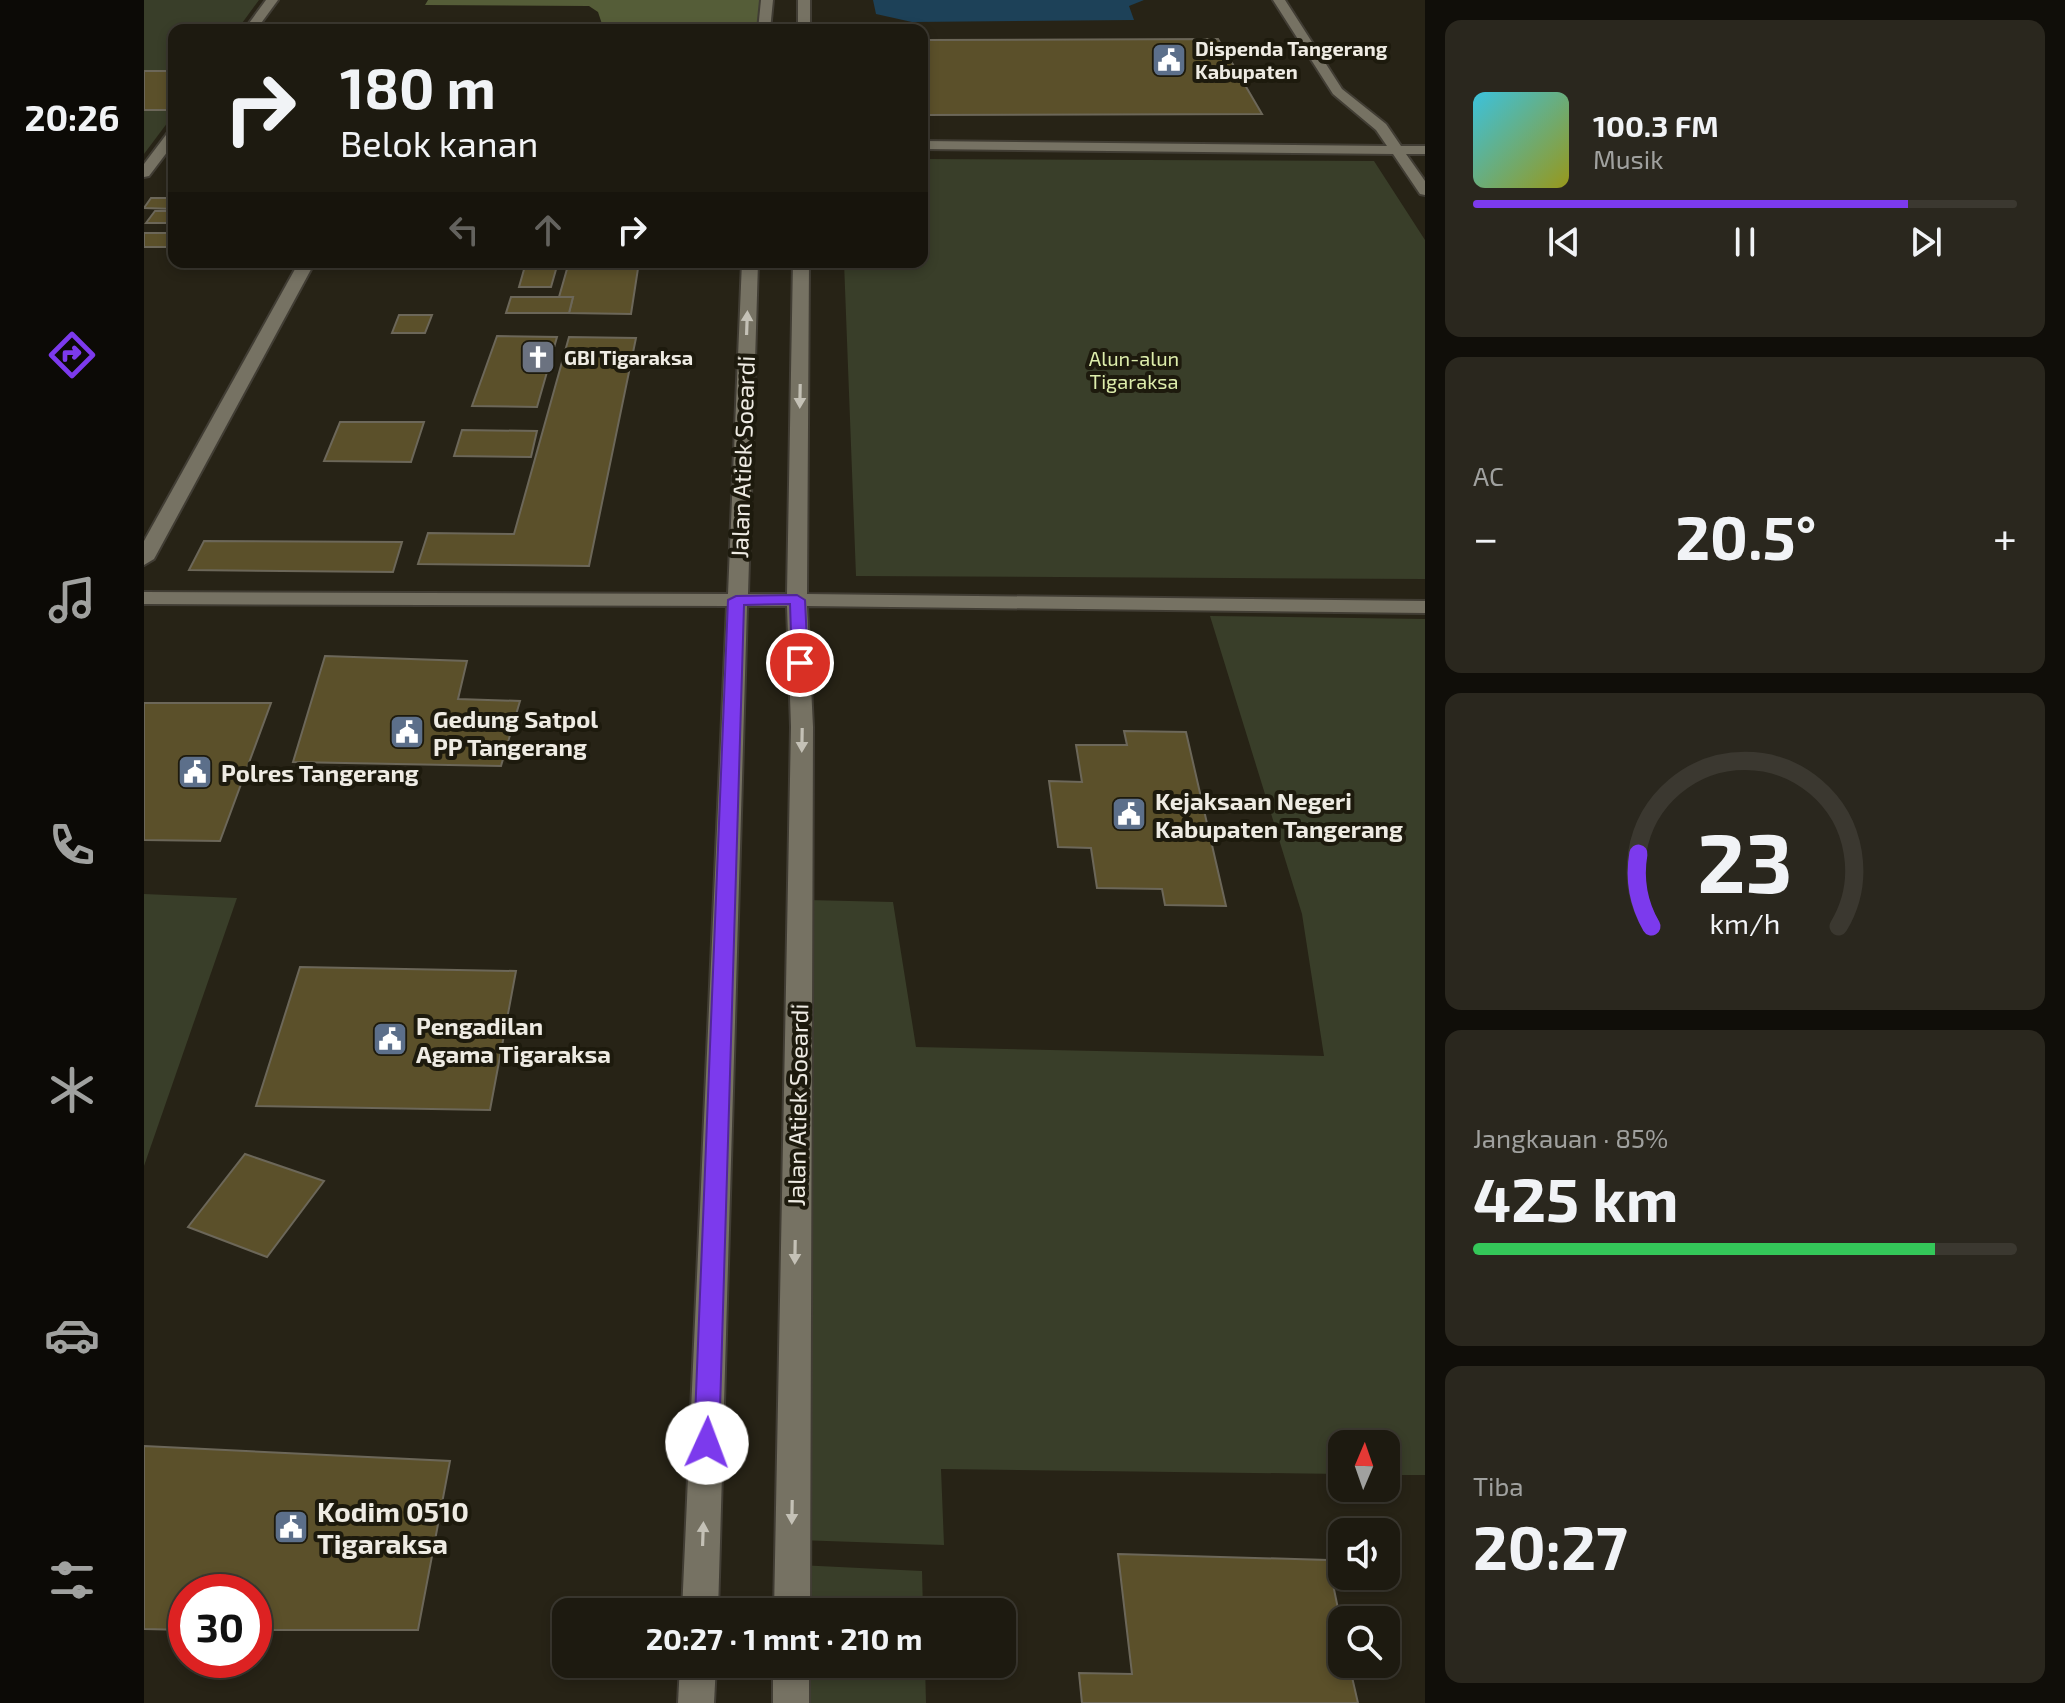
<!DOCTYPE html>
<html lang="id">
<meta charset="utf-8">
<style>
:root{--surface:#1d1a10;--page:#2a271e;--text:#f1f3f6;--muted:#a0a19f;--line:#3b3830;--accent:#7c3aed}
body{margin:0;font-family:"Exo 2",sans-serif;background:var(--page);color:var(--text);height:100vh;display:flex;flex-direction:column;font-size:30px;white-space:nowrap}
*{box-sizing:border-box;margin:0}
p{font-size:26px;color:var(--muted)}
.icon{flex:none;width:44px;height:44px;fill:none;stroke:currentColor;stroke-width:2;stroke-linecap:round;stroke-linejoin:round}
.map{position:relative;flex:1;overflow:hidden}
.panel{display:flex;flex-direction:column;gap:20px;padding:20px;background:#100e09;width:640px}
.panel>*{flex:none}
.top-card{position:absolute;left:24px;top:24px;width:760px;height:244px;border-radius:16px;box-shadow:0 4px 12px #0003,0 0 0 2px var(--line);background:#1d1a10;color:var(--text);overflow:hidden}
.needle{width:52px;rotate:2deg}
.controls{position:absolute;left:1184px;top:1430px;display:grid;gap:16px}
.controls a{display:grid;place-items:center;width:72px;height:72px;border-radius:16px;background:var(--surface);box-shadow:0 4px 12px #0003,0 0 0 2px var(--line);font-size:40px}
.speed{position:absolute;left:24px;top:1574px;display:flex;gap:16px;font-size:40px;font-weight:700;text-align:center}
.speed>*{display:grid;place-content:center;width:104px;height:104px;border-radius:50%;background:var(--surface);box-shadow:0 4px 12px #0003,0 0 0 2px var(--line);line-height:1}
.speed .limit{border:12px solid #d22;background:#fff;color:#111}
.pin{position:absolute;display:grid;place-items:center;width:68px;height:68px;color:#fff;margin:-34px;border:4px solid #fff;border-radius:50%;box-shadow:0 2px 8px #0007}
.me{position:absolute;width:88px;margin:-44px;rotate:2deg;stroke-linejoin:round;filter:drop-shadow(0 0 6px #0008)}
.turn{display:flex;align-items:center;gap:28px;height:168px;padding:0 40px;font-size:36px}
.turn .icon{width:104px;height:104px;stroke-width:2.5}
.turn b{display:block;font-size:56px;line-height:68px}
.lanes{display:flex;align-items:center;height:76px;padding:0 40px;background:#0003;justify-content:center;gap:40px;direction:ltr}
.lanes .off{opacity:.35}
.big{font-size:60px;font-weight:700;line-height:1.1}
.panel .card{flex:1;display:flex;flex-direction:column;justify-content:center;gap:12px;min-width:0;padding:0 28px;border-radius:16px;background:var(--page)}
.panel .dial{align-items:center;gap:0}
.dial svg{height:208px;overflow:visible;fill:none;stroke:var(--line);stroke-width:7;stroke-linecap:round;text-anchor:middle}
.dial text{fill:var(--text);stroke:none}
.song{display:flex;align-items:center;gap:24px}
.cover{width:96px;height:96px;border-radius:12px;background:linear-gradient(135deg,hsl(190 70% 55%),hsl(60 70% 35%))}
.played{height:8px;border-radius:4px;background:linear-gradient(90deg,var(--accent) 80%,var(--line) 80%)}
.keys{display:flex;justify-content:space-around;direction:ltr}
.heat{display:flex;justify-content:space-between;align-items:center;font-size:44px;direction:ltr}
.charge{height:12px;border-radius:6px;background:linear-gradient(90deg,#34c759 85%,var(--line) 0)}
.trip{position:absolute;left:408px;top:1598px;width:464px;height:80px;border-radius:16px;background:var(--surface);box-shadow:0 4px 12px #0003,0 0 0 2px var(--line);font-weight:700;line-height:80px;text-align:center}
main{display:flex;flex:1;min-height:0}
.tabs{display:flex;flex-direction:column;width:144px;justify-content:space-around;align-items:center;background:#0c0a06;color:var(--muted)}
.tabs .icon{width:56px;height:56px}
.tabs .on{color:var(--accent)}
.tabs b{font-size:36px;color:var(--text)}
.map>svg:first-child{display:block}
.green{fill:#393e29}
.forest{fill:#555d38}
.water{fill:#1d4158}
.building{fill:#5b502a;stroke:#6c6759;stroke-width:2}
.lines{fill:none;stroke-linecap:round;stroke-linejoin:round}
.minor-casing{stroke:#413d34;stroke-width:4}
.minor{fill:#767263;fill-rule:evenodd}
.oneway{fill:#c4c1b6}
.route{fill:#7c3aed;stroke:#51269a;stroke-width:2}
.labels{text-anchor:middle;dominant-baseline:central;stroke-width:8;stroke-linejoin:round;paint-order:stroke}
.far-poi-label{font-size:20px;font-weight:bold;fill:#eeebe3;stroke:#1d1a0d;text-anchor:start}
.far-park-label{font-size:20px;fill:#ddedab;stroke:#1d1a0d}
.street-label{font-size:24px;fill:#eeebe3;stroke:#1d1a0d}
.poi-label{font-size:24px;font-weight:bold;fill:#eeebe3;stroke:#1d1a0d;text-anchor:start}
.near-poi-label{font-size:28px;font-weight:bold;fill:#eeebe3;stroke:#1d1a0d;text-anchor:start}
</style>
<main>
<nav class="tabs">
<b>20:26</b>
<svg class="icon on" aria-label="directions" viewBox="0 0 24 24"><path d="M12 3l9 9-9 9-9-9zM9 14v-3h6M13 9l2 2-2 2"/></svg>
<svg class="icon" aria-label="music" viewBox="0 0 24 24"><path d="M9 18V5l10-2v13"/><circle cx="6" cy="18" r="3"/><circle cx="16" cy="16" r="3"/></svg>
<svg class="icon" aria-label="phone" viewBox="0 0 24 24"><path d="M5 4h4l2 5-3 2q2 4 5 5l2-3 5 2v4C11 20 4 13 5 4z"/></svg>
<svg class="icon" aria-label="climate" viewBox="0 0 24 24"><path d="M12 3v18M4 7l16 10M4 17L20 7"/></svg>
<svg class="icon" aria-label="car" viewBox="0 0 24 24"><path d="M5 17H2v-5l4-1 3-4h7l3 4 3 1v5h-3M9 17h6M6 11h13"/><circle cx="7" cy="17" r="2"/><circle cx="17" cy="17" r="2"/></svg>
<svg class="icon" aria-label="filters" viewBox="0 0 24 24"><path d="M4 7h16M4 17h16"/><circle cx="9" cy="7" r="2"/><circle cx="15" cy="17" r="2"/></svg>
</nav>
<div class="map">
<svg width="1281" height="1703" viewBox="0 0 1281 1703">
<rect width="100%" height="100%" fill="#272316"/>
<g class="green">
<polygon points="0,0 115,0 93,30 30,30 30,114 0,154"/>
<polygon points="778,159 1230,161 1281,240 1281,579 712,576 700,262 778,262"/>
<polygon points="1066,616 1281,619 1281,1475 1242,1475 1242,1444 1198,1444 1198,1474 797,1469 800,1545 653,1540 663,900 749,902 772,1047 1180,1056 1158,914"/>
<polygon points="0,894 93,898 0,1166"/>
<polygon points="654,1565 778,1571 779,1612 654,1612"/>
<polygon points="654,1664 781,1664 782,1703 654,1703"/>
</g>
<polygon class="forest" points="246,0 623,0 620,30 460,30 454,12 445,6 281,5 284,0"/>
<polygon class="water" points="729,0 1000,0 985,6 990,20 768,22 732,14"/>
<g class="building">
<polygon points="1074,39 1118,114 778,115 778,40"/>
<polygon points="0,71 30,71 30,101 23,110 0,110"/>
<polygon points="7,198 30,198 30,209 0,208"/>
<polygon points="11,211 30,211 30,223 2,223"/>
<rect x="0" y="233" width="30" height="14"/>
<polygon points="425,262 495,262 487,314 425,313 429,297 415,297"/>
<polygon points="381,266 413,266 407,287 375,287"/>
<polygon points="367,297 429,297 425,313 362,313"/>
<polygon points="255,315 288,315 281,333 248,333"/>
<polygon points="353,336 413,337 393,407 328,406"/>
<polygon points="425,337 492,338 445,566 274,564 284,533 370,534"/>
<polygon points="196,422 280,422 267,462 180,461"/>
<polygon points="318,430 393,431 387,457 310,456"/>
<polygon points="60,541 258,542 249,572 45,570"/>
<polygon points="181,656 323,661 314,699 376,701 357,766 149,762"/>
<polygon points="0,703 127,703 76,841 0,840"/>
<polygon points="980,731 1042,732 1082,906 1021,905 1018,889 953,888 947,848 914,847 905,781 938,782 932,745 983,745"/>
<polygon points="156,967 372,971 346,1110 112,1106"/>
<polygon points="101,1154 180,1181 123,1257 44,1227"/>
<polygon points="0,1446 306,1461 274,1630 110,1630 110,1592 42,1592 42,1630 0,1629"/>
<polygon points="974,1554 1184,1560 1198,1628 1198,1664 1205,1664 1214,1703 938,1703 935,1673 988,1674"/>
</g>
<g class="lines">
<g class="minor-casing">
<g id="minor">
<polygon points="122,0 134,0 112,30 100,30"/>
<polygon points="617,0 629,0 626,30 614,30"/>
<rect x="654" y="0" width="12" height="30"/>
<polygon points="1129,0 1141,0 1198,89 1242,124 1257,146 1281,146 1281,154 1262,154 1281,181 1281,195 1276,194 1249,154 778,149 778,141 1243,146 1232,130 1189,94"/>
<polygon points="30,130 30,143 5,176 0,177 0,164 25,131"/>
<polygon points="155,262 171,262 10,559 0,565 0,541"/>
<polygon points="598,262 614,262 604,594 643,594 649,262 665,262 663,594 1281,601 1281,613 663,606 669,727 666,1612 630,1612 647,727 643,606 603,606 574,1612 538,1612 583,606 0,604 0,592 584,594"/>
<polygon points="536,1664 572,1664 570,1703 534,1703"/>
<rect x="629" y="1664" width="36" height="39"/>
</g>
</g>
<use href="#minor" class="minor"/>
</g>
<defs><path id="oneway-solid" d="M-6-.8H1V-3.2L6.5 0L1 3.2V.8H-6Z" transform="scale(2)"/></defs>
<g class="oneway">
<use href="#oneway-solid" transform="translate(603 323) rotate(-88)"/>
<use href="#oneway-solid" transform="translate(656 396) rotate(91)"/>
<use href="#oneway-solid" transform="translate(658 740) rotate(91)"/>
<use href="#oneway-solid" transform="translate(651 1252) rotate(91)"/>
<use href="#oneway-solid" transform="translate(648 1512) rotate(91)"/>
<use href="#oneway-solid" transform="translate(559 1534) rotate(-88)"/>
</g>
<polygon class="route" points="653,595 661,600 664,663 656,668 648,663 646,604 600,605 575,1443 572,1452 563,1455 554,1452 550,1443 584,600 592,596"/>
<defs>
<g id="civic-square" transform="scale(1.8)"><rect x="-9" y="-9" width="18" height="18" rx="4" fill="#5c6f8a" stroke="#1d1a0d"/><path d="M-.6-6.5H3V-4.5H.6V-3L4-1V1h2V6H-6V1h2V-1L-.6-3ZM-1.2 2.5V6h2.4V2.5Z" fill="#fff"/></g>
<g id="church-square" transform="scale(1.8)"><rect x="-9" y="-9" width="18" height="18" rx="4" fill="#6b7280" stroke="#1d1a0d"/><path d="M-1.2-6h2.4v3.5h3.3v2.4h-3.3V6h-2.4V-.1h-3.3v-2.4h3.3Z" fill="#fff"/></g>
</defs>
<g fill-rule="evenodd">
<use href="#civic-square" x="1025" y="60"/>
<use href="#church-square" x="394" y="357"/>
<use href="#civic-square" x="263" y="732"/>
<use href="#civic-square" x="51" y="772"/>
<use href="#civic-square" x="985" y="814"/>
<use href="#civic-square" x="246" y="1039"/>
<use href="#civic-square" x="147" y="1527"/>
</g>
<g class="labels">
<g class="far-poi-label">
<text x="1051" y="48">Dispenda Tangerang<tspan x="1051" dy="23">Kabupaten</tspan></text>
<text x="420" y="357">GBI Tigaraksa</text>
</g>
<g class="far-park-label">
<text x="990" y="358">Alun-alun<tspan x="990" dy="23">Tigaraksa</tspan></text>
</g>
<g class="street-label">
<text transform="translate(598 457) rotate(-88)">Jalan Atiek Soeardi</text>
<text transform="translate(653 1105) rotate(-89)">Jalan Atiek Soeardi</text>
</g>
<g class="poi-label">
<text x="289" y="718">Gedung Satpol<tspan x="289" dy="28">PP Tangerang</tspan></text>
<text x="77" y="772">Polres Tangerang</text>
<text x="1011" y="800">Kejaksaan Negeri<tspan x="1011" dy="28">Kabupaten Tangerang</tspan></text>
<text x="272" y="1025">Pengadilan<tspan x="272" dy="28">Agama Tigaraksa</tspan></text>
</g>
<g class="near-poi-label">
<text x="173" y="1511">Kodim 0510<tspan x="173" dy="32">Tigaraksa</tspan></text>
</g>
</g>
</svg>
<div class="controls">
<a><svg class="needle" viewBox="-14 -14 28 28"><path d="M0-13l5 13h-10z" fill="#e53935"/><path d="M0 13l5-13h-10z" fill="#a0a19f"/></svg></a>
<a><svg class="icon" aria-label="sound" viewBox="0 0 24 24"><path d="M4 9h4l5-4v14l-5-4H4zM17 9q2 3 0 6"/></svg></a>
<a><svg class="icon" aria-label="search" viewBox="0 0 24 24"><circle cx="10" cy="10" r="6"/><path d="M15 15l6 6"/></svg></a>
</div>
<div class="speed"><div class="limit">30</div></div>
<div class="pin" style="left:656px;top:663px;background:#d93025"><svg class="icon" aria-label="arrive" viewBox="0 0 24 24"><path d="M6 21V4h12l-3 4 3 4H6"/></svg></div>
<svg class="me" style="left:563px;top:1443px" viewBox="-20 -20 40 40"><circle r="19" fill="#fff"/><path d="M0-13L10 11 0 6-10 11z" fill="#7c3aed"/></svg>
<div class="trip">20:27 · 1 mnt · 210 m</div>
<div class="top-card">
<div class="turn"><svg class="icon" aria-label="right" viewBox="0 0 24 24"><path d="M7 20v-9h11M14 6l5 5-5 5"/></svg><div><b>180 m</b>Belok kanan</div></div>
<div class="lanes"><svg class="icon off" aria-label="left" viewBox="0 0 24 24"><path d="M17 20v-9H6M10 6l-5 5 5 5"/></svg><svg class="icon off" aria-label="ahead" viewBox="0 0 24 24"><path d="M12 20V5M6 11l6-6 6 6"/></svg><svg class="icon" aria-label="right" viewBox="0 0 24 24"><path d="M7 20v-9h11M14 6l5 5-5 5"/></svg></div>
</div>
</div>
<section class="panel">
<div class="card">
<div class="song"><i class="cover"></i><div><b>100.3 FM</b><p>Musik</p></div></div>
<div class="played"></div>
<div class="keys"><svg class="icon" aria-label="previous" viewBox="0 0 24 24"><path d="M18 5L8 12l10 7zM5 5v14"/></svg><svg class="icon" aria-label="pause" viewBox="0 0 24 24"><path d="M8 5v14M16 5v14"/></svg><svg class="icon" aria-label="next" viewBox="0 0 24 24"><path d="M6 5l10 7-10 7zM19 5v14"/></svg></div>
</div>
<div class="card"><p>AC</p>
<div class="heat"><a>−</a><b class="big">20.5°</b><a>+</a></div>
</div>
<div class="card dial"><svg viewBox="0 0 100 80">
<path d="M14 69A42 42 0 1 1 86 69"/>
<path d="M14 69A42 42 0 0 1 9 41" stroke="#7c3aed"/>
<text x="50" y="56" font-size="32" font-weight="700">23</text>
<text x="50" y="72" font-size="11">km/h</text>
</svg></div>
<div class="card"><p>Jangkauan · 85%</p><b class="big">425 km</b><div class="charge"></div></div>
<div class="card"><p>Tiba</p><b class="big">20:27</b></div>
</section>
</main>
